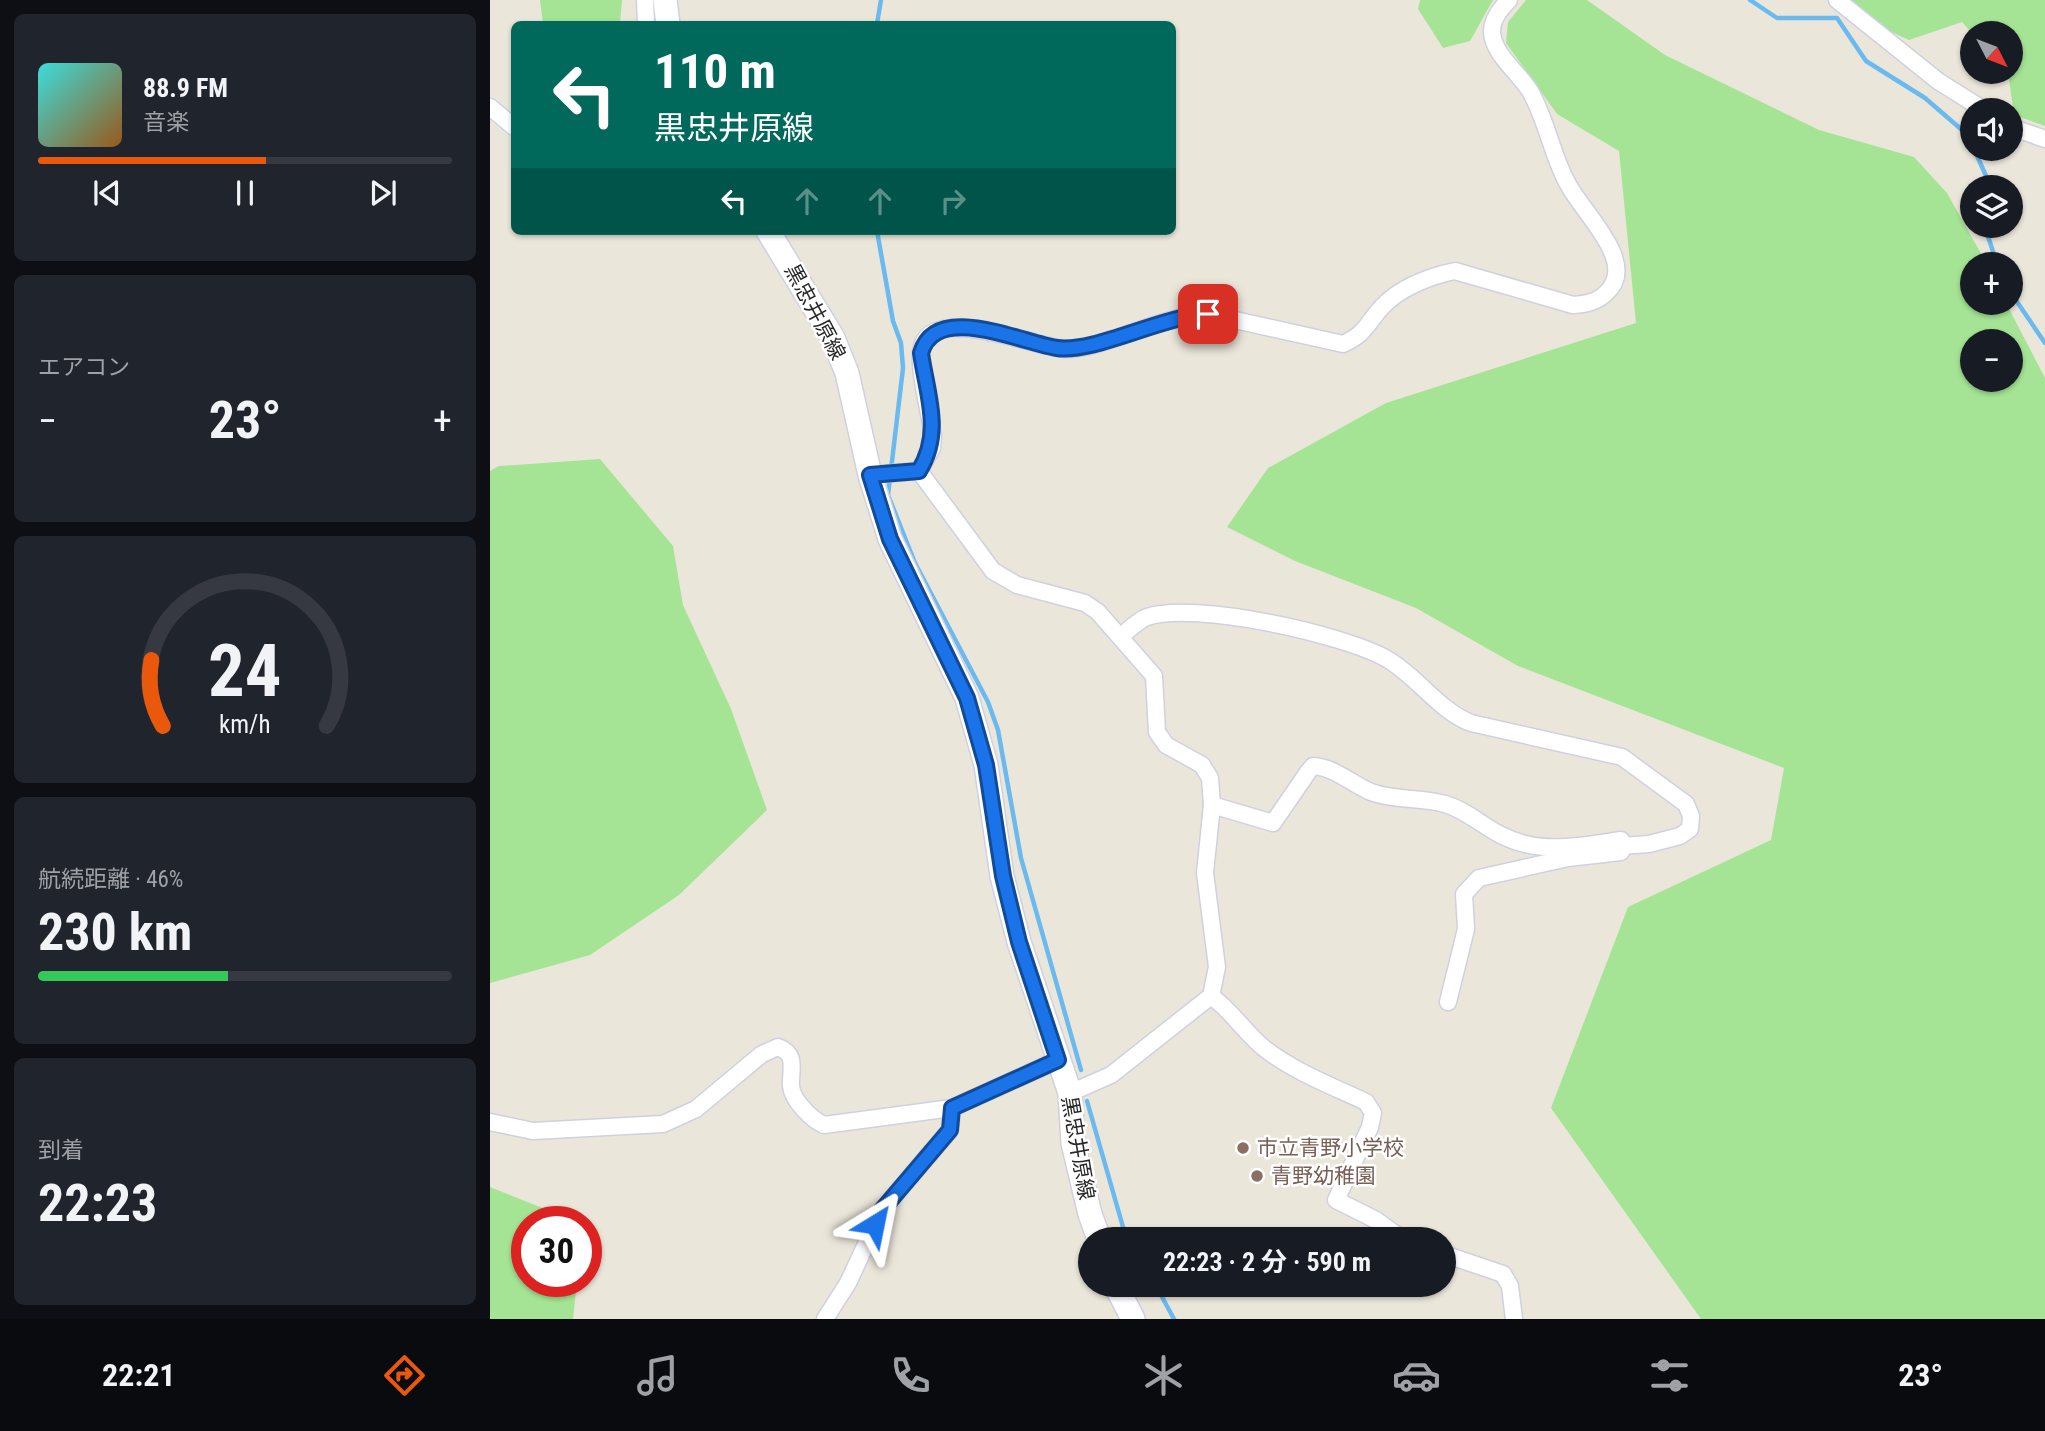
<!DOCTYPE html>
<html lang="ja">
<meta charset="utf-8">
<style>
:root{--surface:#171b24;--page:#20242c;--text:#f1f3f6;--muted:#9ea1a6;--line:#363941;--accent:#ea580c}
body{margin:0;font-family:"Roboto Condensed","Noto Sans JP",sans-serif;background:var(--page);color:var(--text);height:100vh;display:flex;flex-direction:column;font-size:26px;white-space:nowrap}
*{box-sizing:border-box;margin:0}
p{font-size:23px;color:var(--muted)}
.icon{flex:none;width:38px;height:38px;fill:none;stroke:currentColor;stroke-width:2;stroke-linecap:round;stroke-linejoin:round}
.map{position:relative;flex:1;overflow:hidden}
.drawer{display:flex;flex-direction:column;gap:14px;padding:14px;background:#0d0f14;width:490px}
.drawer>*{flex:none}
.banner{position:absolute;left:21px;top:21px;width:665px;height:214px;border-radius:10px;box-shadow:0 2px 5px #0004;background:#00695c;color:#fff;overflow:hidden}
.needle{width:46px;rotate:132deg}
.tools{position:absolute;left:1470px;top:21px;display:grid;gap:14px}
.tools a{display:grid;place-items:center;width:63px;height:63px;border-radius:50%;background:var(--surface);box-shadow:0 2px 5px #0004;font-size:35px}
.speed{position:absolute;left:21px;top:1206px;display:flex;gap:14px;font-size:35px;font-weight:700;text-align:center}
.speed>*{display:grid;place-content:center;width:91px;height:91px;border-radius:50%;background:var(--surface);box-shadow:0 2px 5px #0004;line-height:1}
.speed .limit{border:10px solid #d22;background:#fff;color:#111}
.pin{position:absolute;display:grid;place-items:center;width:60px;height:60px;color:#fff;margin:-30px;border-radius:14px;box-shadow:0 4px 10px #0006}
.me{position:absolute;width:77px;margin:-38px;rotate:35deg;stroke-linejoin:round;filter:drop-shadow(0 0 5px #0008)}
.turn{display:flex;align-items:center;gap:24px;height:147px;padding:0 28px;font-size:32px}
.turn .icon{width:91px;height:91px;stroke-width:2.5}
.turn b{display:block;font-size:49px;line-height:60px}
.lanes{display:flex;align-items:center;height:66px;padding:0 28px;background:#0003;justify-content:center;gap:35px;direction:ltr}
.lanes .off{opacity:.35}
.big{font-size:52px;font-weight:700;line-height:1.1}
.drawer .tile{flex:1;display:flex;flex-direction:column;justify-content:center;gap:10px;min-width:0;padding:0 24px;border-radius:10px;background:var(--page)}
.drawer .dial{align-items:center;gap:0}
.dial svg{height:182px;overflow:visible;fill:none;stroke:var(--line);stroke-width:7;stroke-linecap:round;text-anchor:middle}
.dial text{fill:var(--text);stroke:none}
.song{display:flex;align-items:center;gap:21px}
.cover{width:84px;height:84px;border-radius:10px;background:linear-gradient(135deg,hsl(180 70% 55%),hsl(30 70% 35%))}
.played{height:7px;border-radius:4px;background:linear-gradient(90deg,var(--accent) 55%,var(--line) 55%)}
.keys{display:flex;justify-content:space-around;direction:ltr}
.heat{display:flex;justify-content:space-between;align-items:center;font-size:38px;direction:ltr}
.charge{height:10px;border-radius:5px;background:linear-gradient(90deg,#34c759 46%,var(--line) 0)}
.trip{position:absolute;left:588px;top:1227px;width:378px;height:70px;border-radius:35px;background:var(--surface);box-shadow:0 2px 5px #0004;font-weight:700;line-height:70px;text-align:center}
.dock{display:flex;height:112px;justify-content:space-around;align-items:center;background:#090b0e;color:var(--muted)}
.dock .icon{width:49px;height:49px}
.dock .active{color:var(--accent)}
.dock b{font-size:32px;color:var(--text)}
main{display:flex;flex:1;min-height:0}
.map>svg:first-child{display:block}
.green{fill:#a5e495;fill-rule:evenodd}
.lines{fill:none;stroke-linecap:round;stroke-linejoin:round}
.stream{stroke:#6abaf0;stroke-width:4.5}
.minor-casing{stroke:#cfd0e2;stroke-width:19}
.secondary-casing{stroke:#cfd0e2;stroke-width:26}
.minor{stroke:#fff;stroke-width:16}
.secondary{stroke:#fff;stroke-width:23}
.route-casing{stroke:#114b97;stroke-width:18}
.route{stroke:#1a73e8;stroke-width:12}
.education-dot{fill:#8d6e63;stroke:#fff;stroke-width:2.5}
.labels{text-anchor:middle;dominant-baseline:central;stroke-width:5;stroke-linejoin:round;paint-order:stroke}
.street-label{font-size:21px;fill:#292929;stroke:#fff}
.education-label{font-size:21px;fill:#785e54;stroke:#fff;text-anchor:start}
</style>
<main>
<section class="drawer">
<div class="tile">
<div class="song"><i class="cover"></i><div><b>88.9 FM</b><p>音楽</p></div></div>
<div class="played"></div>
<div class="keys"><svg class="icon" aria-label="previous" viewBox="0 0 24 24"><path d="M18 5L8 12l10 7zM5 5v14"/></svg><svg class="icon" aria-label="pause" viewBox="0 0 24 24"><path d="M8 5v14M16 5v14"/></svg><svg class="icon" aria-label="next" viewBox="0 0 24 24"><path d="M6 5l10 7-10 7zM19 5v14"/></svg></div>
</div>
<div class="tile"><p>エアコン</p>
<div class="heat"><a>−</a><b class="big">23°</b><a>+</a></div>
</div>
<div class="tile dial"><svg viewBox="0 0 100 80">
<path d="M14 69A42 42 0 1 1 86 69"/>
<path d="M14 69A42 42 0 0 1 9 40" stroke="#ea580c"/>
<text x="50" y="56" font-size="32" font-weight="700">24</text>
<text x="50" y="72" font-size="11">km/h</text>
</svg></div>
<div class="tile"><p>航続距離 · 46%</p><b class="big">230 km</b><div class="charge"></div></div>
<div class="tile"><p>到着</p><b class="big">22:23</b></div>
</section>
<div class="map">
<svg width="1555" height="1319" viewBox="0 0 1555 1319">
<rect width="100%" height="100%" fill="#ebe6da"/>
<g class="green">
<polygon points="50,0 132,0 130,24 53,24"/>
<polygon points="930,0 1003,0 980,41 953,48 928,9"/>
<path d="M1036 0H1097L1175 55 1329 130 1424 157 1457 193 1497 264H1482V303H1516L1555 378V1319H1211L1061 1108 1138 907 1281 840 1294 768 1028 666 926 608 805 561 737 527 778 468 896 403 1146 323 1129 151 1067 114 1016 43 1018 22ZM1521 341V380H1482V341Z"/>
<polygon points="1360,0 1555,0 1555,126 1524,115 1518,72 1521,72 1521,33 1482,33 1472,22 1419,40 1395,29"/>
<polygon points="110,459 183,546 193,605 241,709 277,810 189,895 100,955 0,983 0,471 9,466"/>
<polygon points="0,1187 85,1221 37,1222 37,1281 87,1281 83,1319 0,1319"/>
</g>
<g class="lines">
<g class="stream">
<polyline points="1260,0 1287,18 1347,18 1376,61 1435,98 1479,136 1482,143"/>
<polyline points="387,24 391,0"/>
<polyline points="1484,149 1501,187"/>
<polyline points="1499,226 1497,233 1507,264"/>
<polyline points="387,231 403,321 411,343 413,368 398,495 425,563 498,702 508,730 531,858 591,1070"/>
<polyline points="1521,293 1555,343"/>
<polyline points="597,1101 633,1227 640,1239"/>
<polyline points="665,1284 684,1319"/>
</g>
<g class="minor-casing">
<g id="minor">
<polyline points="155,0 156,24"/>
<polyline points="1347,0 1448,81 1494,110"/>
<polyline points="0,107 24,127"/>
<polyline points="1521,127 1555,139"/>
<path d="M429 471 442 448 443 437C440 414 429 373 431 352 436 299 550 350 578 349 622 346 669 316 718 314L853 344C877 333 876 324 892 307 909 288 940 276 965 271L1083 305C1096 304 1108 302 1117 292 1148 263 1094 214 1079 186 1062 157 1057 120 1040 91 1029 73 1004 55 1002 33 1001 21 1011 8 1019 0"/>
<polyline points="429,471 503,571 527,585 595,603 608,612 664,676 667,732 676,745 712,765 720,778 722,805 715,873 727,967 721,996 621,1075 580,1093"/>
<polyline points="380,475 429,471"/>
<path d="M631 636C639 630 647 621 657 617 704 601 853 634 897 659 928 677 948 710 981 723L1132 757 1196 804 1201 816 1200 829 1190 836 1159 844 1131 846"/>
<path d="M722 805 783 823 818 772 823 766C844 767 862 784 881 792 905 801 931 797 955 804 976 810 991 825 1011 835 1049 855 1091 846 1131 840V852L1078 858 989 878 974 894 976 929 958 1002"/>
<path d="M721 996C742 1011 755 1033 775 1049 805 1072 842 1086 876 1102L883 1113 880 1127 846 1200 886 1220 912 1239"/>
<path d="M0 1122 43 1131 173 1124 206 1109 272 1054 288 1047C308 1054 300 1070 301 1086 302 1100 322 1120 334 1125L462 1108 568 1060"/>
<polyline points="954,1254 1013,1274 1020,1286 1024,1319"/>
<polyline points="335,1319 358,1283 392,1210 460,1130 462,1108"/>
</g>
</g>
<g class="secondary-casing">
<g id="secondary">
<polyline points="175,0 178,24"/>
<polyline points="278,231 343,338 357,373 380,475 400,539 477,698 496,765 512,876 529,942 580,1093 583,1143 600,1214 609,1239"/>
<polyline points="625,1284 643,1319"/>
</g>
</g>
<use href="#minor" class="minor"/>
<use href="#secondary" class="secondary"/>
</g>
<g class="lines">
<g class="route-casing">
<path id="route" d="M385 1224 392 1210 460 1130 462 1108 568 1060 529 942 513 876 496 765 477 698 400 539 380 475 429 471C453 432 437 395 431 353 446 301 532 343 567 348 606 353 671 316 718 314"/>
</g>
<use href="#route" class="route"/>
</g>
<g class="education-dot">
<circle cx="753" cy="1148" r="7"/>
<circle cx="767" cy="1176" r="7"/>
</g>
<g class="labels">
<g class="street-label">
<text transform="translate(325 312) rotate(62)">黒忠井原線</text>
<text transform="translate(588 1148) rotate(80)">黒忠井原線</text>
</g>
<g class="education-label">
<text x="767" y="1148">市立青野小学校</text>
<text x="781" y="1176">青野幼稚園</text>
</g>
</g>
</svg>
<div class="tools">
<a><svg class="needle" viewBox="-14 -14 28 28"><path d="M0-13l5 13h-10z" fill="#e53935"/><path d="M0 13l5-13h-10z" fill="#9ea1a6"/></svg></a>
<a><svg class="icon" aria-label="sound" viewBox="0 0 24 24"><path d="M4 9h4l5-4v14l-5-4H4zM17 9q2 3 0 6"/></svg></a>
<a><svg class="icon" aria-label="layers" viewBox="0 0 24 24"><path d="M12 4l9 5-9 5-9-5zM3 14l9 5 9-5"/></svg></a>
<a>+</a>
<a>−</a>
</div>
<div class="speed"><div class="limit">30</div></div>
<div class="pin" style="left:718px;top:314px;background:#d93025"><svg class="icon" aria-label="arrive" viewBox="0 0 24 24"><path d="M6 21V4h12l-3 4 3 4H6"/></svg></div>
<svg class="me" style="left:385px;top:1224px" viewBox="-20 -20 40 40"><path d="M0-17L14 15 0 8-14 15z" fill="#1a73e8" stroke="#fff" stroke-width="4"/></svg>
<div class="trip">22:23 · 2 分 · 590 m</div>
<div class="banner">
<div class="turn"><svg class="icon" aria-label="left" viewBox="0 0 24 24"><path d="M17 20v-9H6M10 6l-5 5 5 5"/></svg><div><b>110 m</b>黒忠井原線</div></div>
<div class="lanes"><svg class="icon" aria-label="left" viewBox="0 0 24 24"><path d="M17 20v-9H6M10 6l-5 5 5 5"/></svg><svg class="icon off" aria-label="ahead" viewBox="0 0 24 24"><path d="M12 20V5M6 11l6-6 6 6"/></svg><svg class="icon off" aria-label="ahead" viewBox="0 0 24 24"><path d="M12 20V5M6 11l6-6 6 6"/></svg><svg class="icon off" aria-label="right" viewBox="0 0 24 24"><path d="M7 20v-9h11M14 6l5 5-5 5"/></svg></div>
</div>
</div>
</main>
<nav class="dock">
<b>22:21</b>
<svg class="icon active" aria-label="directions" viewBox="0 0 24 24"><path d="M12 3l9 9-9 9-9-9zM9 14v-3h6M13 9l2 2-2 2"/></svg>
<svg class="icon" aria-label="music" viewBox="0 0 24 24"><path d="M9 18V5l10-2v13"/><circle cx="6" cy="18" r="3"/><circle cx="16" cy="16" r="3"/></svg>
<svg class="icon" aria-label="phone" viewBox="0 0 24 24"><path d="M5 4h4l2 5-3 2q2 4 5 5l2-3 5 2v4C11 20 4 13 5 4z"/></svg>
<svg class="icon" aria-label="climate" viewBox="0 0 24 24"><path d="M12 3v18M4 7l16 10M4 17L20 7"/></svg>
<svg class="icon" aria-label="car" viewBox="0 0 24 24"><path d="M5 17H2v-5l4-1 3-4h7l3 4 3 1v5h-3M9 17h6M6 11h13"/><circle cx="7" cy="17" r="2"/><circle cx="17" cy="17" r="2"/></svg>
<svg class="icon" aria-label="filters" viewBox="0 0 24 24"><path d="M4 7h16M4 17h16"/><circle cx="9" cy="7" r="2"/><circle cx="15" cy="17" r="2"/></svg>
<b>23°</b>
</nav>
